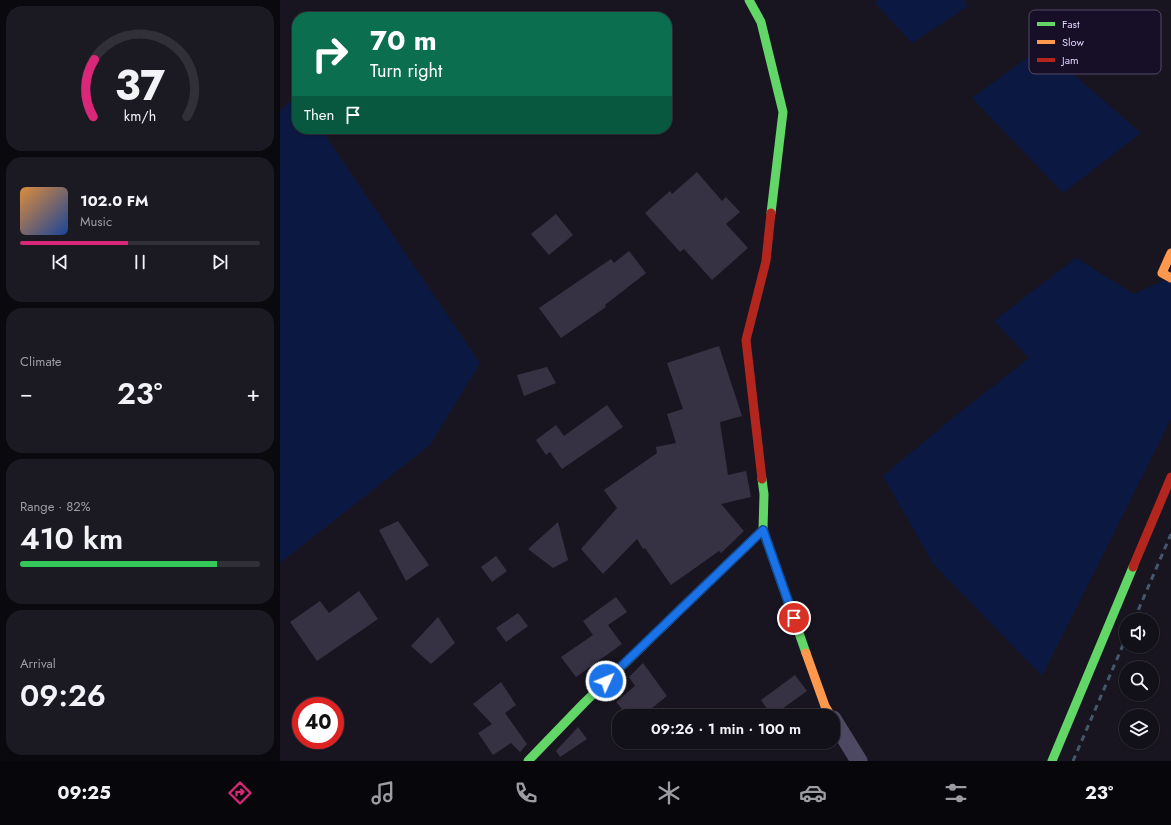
<!DOCTYPE html>
<meta charset="utf-8">
<style>
:root{--surface:#121019;--page:#1b1922;--text:#f1f3f6;--muted:#9c9da2;--line:#313038;--accent:#db2777}
body{margin:0;font-family:Jost,sans-serif;background:var(--page);color:var(--text);height:100vh;display:flex;flex-direction:column;font-size:15px;white-space:nowrap}
*{box-sizing:border-box;margin:0}
p{font-size:13px;color:var(--muted)}
.icon{flex:none;width:22px;height:22px;fill:none;stroke:currentColor;stroke-width:2;stroke-linecap:round;stroke-linejoin:round}
.map{position:relative;flex:1;overflow:hidden}
.sheet{display:flex;flex-direction:column;gap:6px;padding:6px;background:#0a090e;width:280px}
.sheet>*{flex:none}
.hud{position:absolute;left:12px;top:12px;width:380px;height:122px;border-radius:16px;box-shadow:0 1px 3px #0004,0 0 0 1px var(--line);background:#0b6e4f;color:#fff;overflow:hidden}
.fabs{position:absolute;left:839px;top:613px;display:grid;gap:8px}
.fabs a{display:grid;place-items:center;width:40px;height:40px;border-radius:50%;background:var(--surface);box-shadow:0 1px 3px #0004,0 0 0 1px var(--line);font-size:20px}
.speed{position:absolute;left:12px;top:697px;display:flex;gap:8px;font-size:20px;font-weight:700;text-align:center}
.speed>*{display:grid;place-content:center;width:52px;height:52px;border-radius:50%;background:var(--surface);box-shadow:0 1px 3px #0004,0 0 0 1px var(--line);line-height:1}
.speed .limit{border:6px solid #d22;background:#fff;color:#111}
.pin{position:absolute;display:grid;place-items:center;width:34px;height:34px;color:#fff;margin:-17px;border:2px solid #fff;border-radius:50%;box-shadow:0 1px 4px #0007}
.me{position:absolute;width:44px;margin:-22px;rotate:46deg;stroke-linejoin:round;filter:drop-shadow(0 0 3px #0008)}
.turn{display:flex;align-items:center;gap:14px;height:84px;padding:0 12px;font-size:18px}
.turn .icon{width:52px;height:52px;stroke-width:2.5}
.turn b{display:block;font-size:28px;line-height:34px}
.then{display:flex;align-items:center;height:38px;padding:0 12px;background:#0003;gap:8px;font-size:15px}
.big{font-size:30px;font-weight:600;line-height:1.1}
.sheet .widget{flex:1;display:flex;flex-direction:column;justify-content:center;gap:6px;min-width:0;padding:0 14px;border-radius:16px;background:var(--page)}
.sheet .dial{align-items:center;gap:0}
.dial svg{height:104px;overflow:visible;fill:none;stroke:var(--line);stroke-width:7;stroke-linecap:round;text-anchor:middle}
.dial text{fill:var(--text);stroke:none}
.song{display:flex;align-items:center;gap:12px}
.cover{width:48px;height:48px;border-radius:6px;background:linear-gradient(135deg,hsl(30 70% 55%),hsl(220 70% 35%))}
.played{height:4px;border-radius:2px;background:linear-gradient(90deg,var(--accent) 45%,var(--line) 45%)}
.keys{display:flex;justify-content:space-around;direction:ltr}
.heat{display:flex;justify-content:space-between;align-items:center;font-size:22px;direction:ltr}
.charge{height:6px;border-radius:3px;background:linear-gradient(90deg,#34c759 82%,var(--line) 0)}
.trip{position:absolute;left:332px;top:709px;width:228px;height:40px;border-radius:16px;background:var(--surface);box-shadow:0 1px 3px #0004,0 0 0 1px var(--line);font-weight:600;line-height:40px;text-align:center}
.tabs{display:flex;height:64px;justify-content:space-around;align-items:center;background:#07060a;color:var(--muted)}
.tabs .icon{width:28px;height:28px}
.tabs .on{color:var(--accent)}
.tabs b{font-size:18px;color:var(--text)}
main{display:flex;flex:1;min-height:0}
.map>svg:first-child{display:block}
.water{fill:#0b1942}
.building{fill:#373243}
.lines{fill:none;stroke-linecap:round;stroke-linejoin:round}
.street{stroke:#4d4962;stroke-width:17}
.fast{stroke:#63d668;stroke-width:9}
.slow{stroke:#ff974d;stroke-width:9}
.jam{stroke:#b3261e;stroke-width:9}
.rail{stroke:#46576c;stroke-width:3;stroke-dasharray:6 5;stroke-linecap:butt}
.route-casing{stroke:#114b97;stroke-width:10}
.route{stroke:#1a73e8;stroke-width:7}
.key{fill:#160f27;stroke:#524a68;stroke-width:1}
.key-label{font-size:11px;fill:#ded5ff}
</style>
<main>
<section class="sheet">
<div class="widget dial"><svg viewBox="0 0 100 80">
<path d="M14 69A42 42 0 1 1 86 69"/>
<path d="M14 69A42 42 0 0 1 15 25" stroke="#db2777"/>
<text x="50" y="56" font-size="32" font-weight="700">37</text>
<text x="50" y="72" font-size="11">km/h</text>
</svg></div>
<div class="widget">
<div class="song"><i class="cover"></i><div><b>102.0 FM</b><p>Music</p></div></div>
<div class="played"></div>
<div class="keys"><svg class="icon" aria-label="previous" viewBox="0 0 24 24"><path d="M18 5L8 12l10 7zM5 5v14"/></svg><svg class="icon" aria-label="pause" viewBox="0 0 24 24"><path d="M8 5v14M16 5v14"/></svg><svg class="icon" aria-label="next" viewBox="0 0 24 24"><path d="M6 5l10 7-10 7zM19 5v14"/></svg></div>
</div>
<div class="widget"><p>Climate</p>
<div class="heat"><a>−</a><b class="big">23°</b><a>+</a></div>
</div>
<div class="widget"><p>Range · 82%</p><b class="big">410 km</b><div class="charge"></div></div>
<div class="widget"><p>Arrival</p><b class="big">09:26</b></div>
</section>
<div class="map">
<svg width="891" height="761" viewBox="0 0 891 761">
<rect width="100%" height="100%" fill="#181521"/>
<g class="water">
<polygon points="598,0 684,0 687,7 632,43 595,3"/>
<polygon points="762,47 861,133 783,193 692,98"/>
<polygon points="17,97 17,129 41,129 200,363 150,445 0,563 0,110"/>
<polygon points="796,258 854,294 887,279 891,282 891,419 762,676 654,565 603,476 674,417 749,358 714,321"/>
</g>
<g class="building">
<polygon points="417,172 442,201 446,197 460,212 446,224 468,248 432,280 404,249 400,252 365,213 390,191 392,194"/>
<polygon points="276,214 293,235 269,255 251,234"/>
<polygon points="349,251 366,273 325,305 326,307 281,338 259,308 331,259 334,263"/>
<polygon points="439,346 462,416 440,422 448,475 466,471 471,497 441,504 464,531 441,553 439,551 391,585 365,548 363,549 357,539 323,574 301,549 337,508 324,490 377,453 376,447 396,443 387,414 403,409 387,363"/>
<polygon points="267,367 276,383 244,396 237,375"/>
<polygon points="327,405 343,427 282,469 270,452 266,455 256,440 276,425 284,436"/>
<polygon points="118,521 149,565 126,581 99,530"/>
<polygon points="278,522 288,560 273,568 248,549"/>
<polygon points="216,556 227,571 212,582 201,567"/>
<polygon points="79,591 98,619 37,661 10,622 40,601 49,613"/>
<polygon points="336,597 347,612 328,625 342,644 296,677 281,657 313,635 303,621"/>
<polygon points="238,613 248,626 226,642 216,628"/>
<polygon points="158,617 175,643 151,664 131,646"/>
<polygon points="363,663 387,696 362,716 348,716 336,702 355,686 349,677"/>
<polygon points="515,675 527,691 492,716 481,700"/>
<polygon points="221,682 236,705 225,713 247,744 240,752 231,743 213,755 198,733 212,724 193,704"/>
<polygon points="298,727 307,739 280,757 276,751"/>
</g>
<g class="lines">
<polyline class="street" points="553,719 579,761"/>
<g class="fast">
<polyline points="469,0 481,22 503,112 491,213"/>
<polyline points="482,479 484,494 483,530 526,653"/>
<polyline points="248,761 304,703 409,601"/>
<polyline points="772,761 853,567"/>
</g>
<g class="slow">
<polyline points="891,253 882,273 891,278"/>
<polyline points="409,601 483,530"/>
<polyline points="526,653 545,706 551,716"/>
</g>
<g class="jam">
<polyline points="482,479 466,340 486,261 491,213"/>
<polyline points="853,567 891,477"/>
</g>
<g class="rail">
<polyline points="854,620 891,534"/>
<polyline points="793,761 846,638"/>
</g>
</g>
<g class="lines">
<g class="route-casing">
<polyline id="route" points="326,681 483,530 514,618"/>
</g>
<use href="#route" class="route"/>
</g>
<rect x="749" y="10" width="132" height="64" rx="6" class="key"/>
<rect x="757" y="22" width="18" height="4" fill="#63d668"/>
<rect x="757" y="40" width="18" height="4" fill="#ff974d"/>
<rect x="757" y="58" width="18" height="4" fill="#b3261e"/>
<g class="key-label">
<text x="782" y="28">Fast</text>
<text x="782" y="46">Slow</text>
<text x="782" y="64">Jam</text>
</g>
</svg>
<div class="fabs">
<a><svg class="icon" aria-label="sound" viewBox="0 0 24 24"><path d="M4 9h4l5-4v14l-5-4H4zM17 9q2 3 0 6"/></svg></a>
<a><svg class="icon" aria-label="search" viewBox="0 0 24 24"><circle cx="10" cy="10" r="6"/><path d="M15 15l6 6"/></svg></a>
<a><svg class="icon" aria-label="layers" viewBox="0 0 24 24"><path d="M12 4l9 5-9 5-9-5zM3 14l9 5 9-5"/></svg></a>
</div>
<div class="speed"><div class="limit">40</div></div>
<div class="pin" style="left:514px;top:618px;background:#d93025"><svg class="icon" aria-label="arrive" viewBox="0 0 24 24"><path d="M6 21V4h12l-3 4 3 4H6"/></svg></div>
<svg class="me" style="left:326px;top:681px" viewBox="-20 -20 40 40"><circle r="17" fill="#1a73e8" stroke="#fff" stroke-width="3"/><path d="M0-11L8 9 0 5-8 9z" fill="#fff"/></svg>
<div class="trip">09:26 · 1 min · 100 m</div>
<div class="hud">
<div class="turn"><svg class="icon" aria-label="right" viewBox="0 0 24 24"><path d="M7 20v-9h11M14 6l5 5-5 5"/></svg><div><b>70 m</b>Turn right</div></div>
<div class="then">Then<svg class="icon" aria-label="arrive" viewBox="0 0 24 24"><path d="M6 21V4h12l-3 4 3 4H6"/></svg></div>
</div>
</div>
</main>
<nav class="tabs">
<b>09:25</b>
<svg class="icon on" aria-label="directions" viewBox="0 0 24 24"><path d="M12 3l9 9-9 9-9-9zM9 14v-3h6M13 9l2 2-2 2"/></svg>
<svg class="icon" aria-label="music" viewBox="0 0 24 24"><path d="M9 18V5l10-2v13"/><circle cx="6" cy="18" r="3"/><circle cx="16" cy="16" r="3"/></svg>
<svg class="icon" aria-label="phone" viewBox="0 0 24 24"><path d="M5 4h4l2 5-3 2q2 4 5 5l2-3 5 2v4C11 20 4 13 5 4z"/></svg>
<svg class="icon" aria-label="climate" viewBox="0 0 24 24"><path d="M12 3v18M4 7l16 10M4 17L20 7"/></svg>
<svg class="icon" aria-label="car" viewBox="0 0 24 24"><path d="M5 17H2v-5l4-1 3-4h7l3 4 3 1v5h-3M9 17h6M6 11h13"/><circle cx="7" cy="17" r="2"/><circle cx="17" cy="17" r="2"/></svg>
<svg class="icon" aria-label="filters" viewBox="0 0 24 24"><path d="M4 7h16M4 17h16"/><circle cx="9" cy="7" r="2"/><circle cx="15" cy="17" r="2"/></svg>
<b>23°</b>
</nav>
